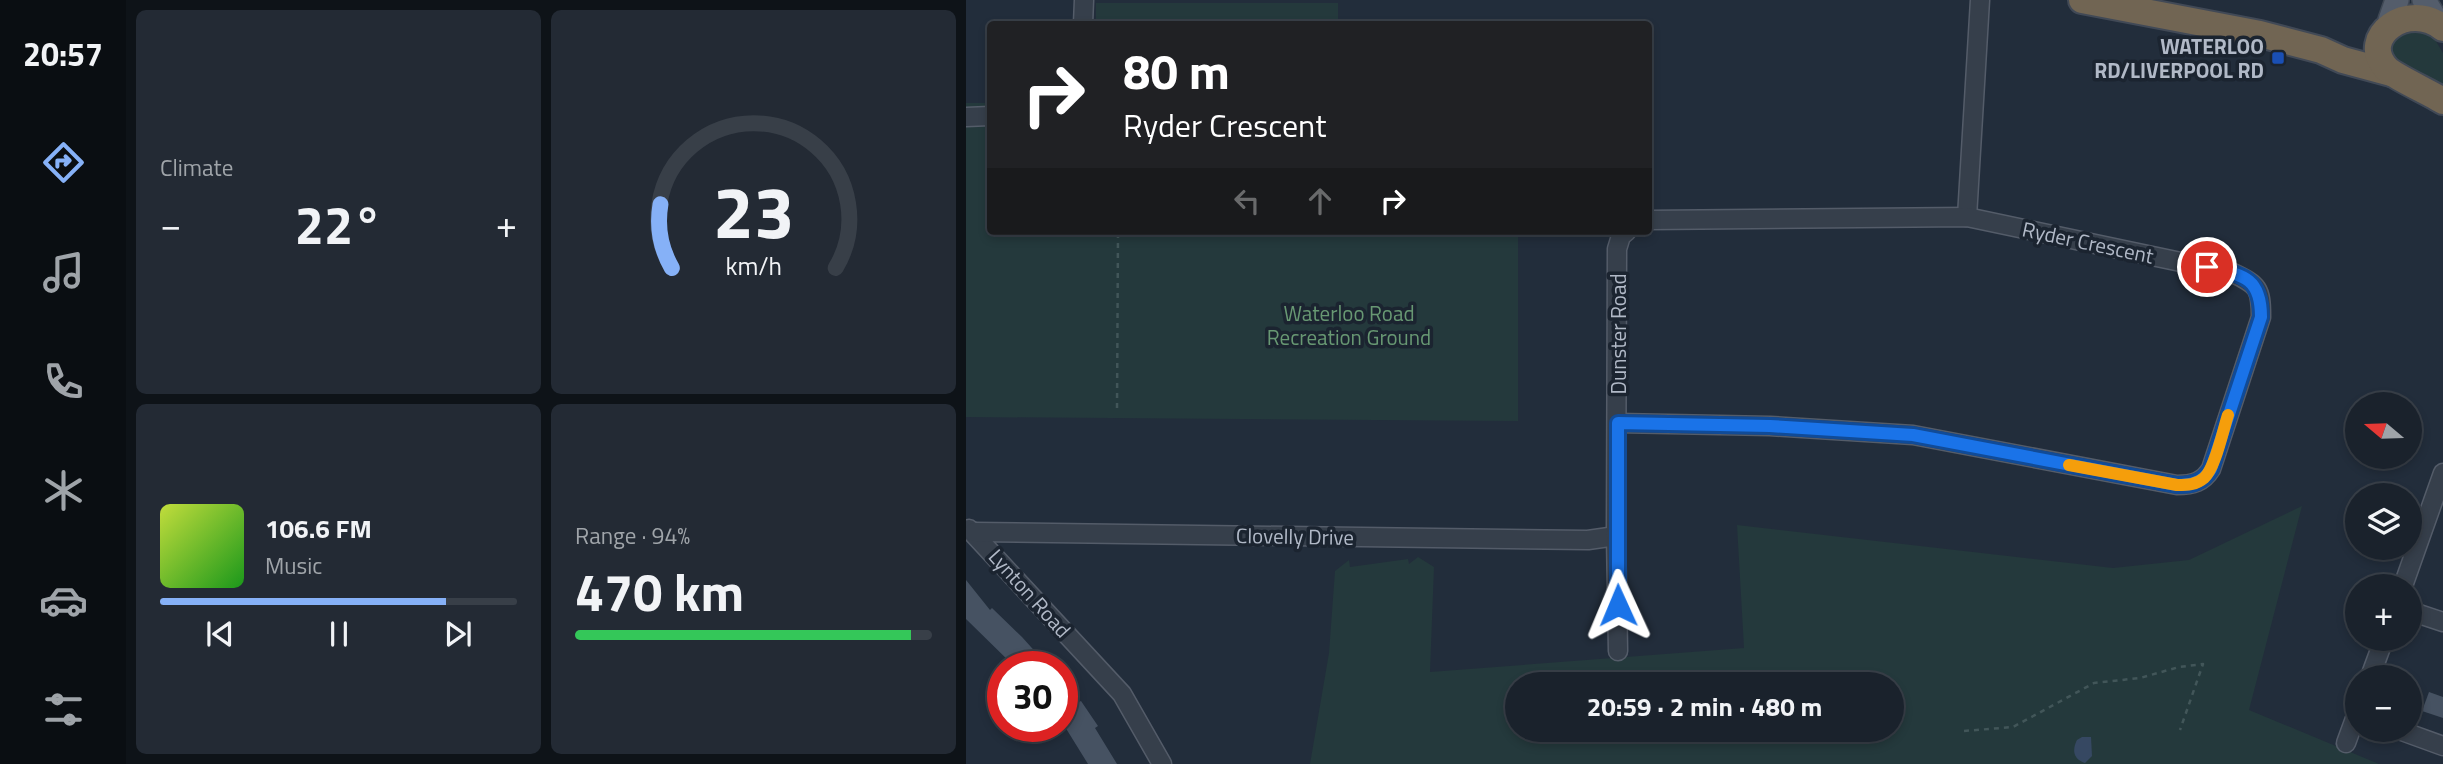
<!DOCTYPE html>
<meta charset="utf-8">
<style>
:root{--surface:#1a222c;--page:#232a34;--text:#f1f3f6;--muted:#9fa4a9;--line:#383f48;--accent:#86b1f7}
body{margin:0;font-family:"Titillium Web",sans-serif;background:var(--page);color:var(--text);height:100vh;display:flex;flex-direction:column;font-size:26px;white-space:nowrap}
*{box-sizing:border-box;margin:0}
p{font-size:23px;color:var(--muted)}
.icon{flex:none;width:38px;height:38px;fill:none;stroke:currentColor;stroke-width:2;stroke-linecap:round;stroke-linejoin:round}
.map{position:relative;flex:1;overflow:hidden}
.sheet{display:flex;flex-direction:column;gap:10px;padding:10px;background:#0e1318;width:840px}
.sheet>*{flex:none}
.banner{position:absolute;left:21px;top:21px;width:665px;height:214px;border-radius:7px;box-shadow:0 4px 10px #0003,0 0 0 2px var(--line);background:#202124;color:#fff;overflow:hidden}
.needle{width:46px;rotate:289deg}
.tools{position:absolute;left:1379px;top:392px;display:grid;gap:14px}
.tools a{display:grid;place-items:center;width:77px;height:77px;border-radius:50%;background:var(--surface);box-shadow:0 4px 10px #0003,0 0 0 2px var(--line);font-size:35px}
.speed{position:absolute;left:21px;top:651px;display:flex;gap:14px;font-size:35px;font-weight:700;text-align:center}
.speed>*{display:grid;place-content:center;width:91px;height:91px;border-radius:50%;background:var(--surface);box-shadow:0 4px 10px #0003,0 0 0 2px var(--line);line-height:1}
.speed .limit{border:10px solid #d22;background:#fff;color:#111}
.pin{position:absolute;display:grid;place-items:center;width:60px;height:60px;color:#fff;margin:-30px;border:4px solid #fff;border-radius:50%;box-shadow:0 2px 7px #0007}
.me{position:absolute;width:77px;margin:-38px;rotate:359deg;stroke-linejoin:round;filter:drop-shadow(0 0 5px #0008)}
.turn{display:flex;align-items:center;gap:24px;height:147px;padding:0 21px;font-size:32px}
.turn .icon{width:91px;height:91px;stroke-width:2.5}
.turn b{display:block;font-size:49px;line-height:60px}
.lanes{display:flex;align-items:center;height:66px;padding:0 21px;background:#0003;justify-content:center;gap:35px;direction:ltr}
.lanes .off{opacity:.35}
.big{font-size:52px;font-weight:700;line-height:1.1}
.sheet .tile{flex:1;display:flex;flex-direction:column;justify-content:center;gap:10px;min-width:0;padding:0 24px;border-radius:10px;background:var(--page)}
.sheet .dial{align-items:center;gap:0}
.dial svg{height:182px;overflow:visible;fill:none;stroke:var(--line);stroke-width:7;stroke-linecap:round;text-anchor:middle}
.dial text{fill:var(--text);stroke:none}
.song{display:flex;align-items:center;gap:21px}
.cover{width:84px;height:84px;border-radius:10px;background:linear-gradient(135deg,hsl(70 70% 55%),hsl(120 70% 35%))}
.played{height:7px;border-radius:4px;background:linear-gradient(90deg,var(--accent) 80%,var(--line) 80%)}
.keys{display:flex;justify-content:space-around;direction:ltr}
.heat{display:flex;justify-content:space-between;align-items:center;font-size:38px;direction:ltr}
.charge{height:10px;border-radius:5px;background:linear-gradient(90deg,#34c759 94%,var(--line) 0)}
.sheet .tiles{flex:1;display:grid;gap:10px;grid-template-columns:repeat(2,1fr)}
.trip{position:absolute;left:539px;top:672px;width:399px;height:70px;border-radius:35px;background:var(--surface);box-shadow:0 4px 10px #0003,0 0 0 2px var(--line);font-weight:700;line-height:70px;text-align:center}
main{display:flex;flex:1;min-height:0}
.menu{display:flex;flex-direction:column;width:126px;justify-content:space-around;align-items:center;background:#0a0e12;color:var(--muted)}
.menu .icon{width:49px;height:49px}
.menu .selected{color:var(--accent)}
.menu b{font-size:32px;color:var(--text)}
.map>svg:first-child{display:block}
.green{fill:#24393c;fill-rule:evenodd}
.water{fill:#364862}
.building{fill:#465262}
.lines{fill:none;stroke-linecap:round;stroke-linejoin:round}
.minor-casing{stroke:#545c69;stroke-width:21}
.major-casing{stroke:#3f4854;stroke-width:26}
.highway-casing{stroke:#414956;stroke-width:30}
.path{stroke:#425659;stroke-width:2.5;stroke-dasharray:5 5;stroke-linecap:butt}
.minor{stroke:#363f4b;stroke-width:18}
.major{stroke:#545d6b;stroke-width:23}
.highway{stroke:#716553;stroke-width:26}
.route-casing{stroke:#114b97;stroke-width:18}
.route{stroke:#1a73e8;stroke-width:12}
.slow{stroke:#f59e0b;stroke-width:12}
.transit-dot{fill:#1a4fb4;stroke:#1b2430;stroke-width:2.5}
.labels{text-anchor:middle;dominant-baseline:central;stroke-width:7;stroke-linejoin:round;paint-order:stroke}
.poi-label{font-size:21px;font-weight:bold;fill:#b1b9c7;stroke:#1b2430;text-anchor:end}
.street-label{font-size:21px;fill:#b1b9c7;stroke:#1b2430}
.park-label{font-size:21px;fill:#689873;stroke:#1b2430}
</style>
<main>
<nav class="menu">
<b>20:57</b>
<svg class="icon selected" aria-label="directions" viewBox="0 0 24 24"><path d="M12 3l9 9-9 9-9-9zM9 14v-3h6M13 9l2 2-2 2"/></svg>
<svg class="icon" aria-label="music" viewBox="0 0 24 24"><path d="M9 18V5l10-2v13"/><circle cx="6" cy="18" r="3"/><circle cx="16" cy="16" r="3"/></svg>
<svg class="icon" aria-label="phone" viewBox="0 0 24 24"><path d="M5 4h4l2 5-3 2q2 4 5 5l2-3 5 2v4C11 20 4 13 5 4z"/></svg>
<svg class="icon" aria-label="climate" viewBox="0 0 24 24"><path d="M12 3v18M4 7l16 10M4 17L20 7"/></svg>
<svg class="icon" aria-label="car" viewBox="0 0 24 24"><path d="M5 17H2v-5l4-1 3-4h7l3 4 3 1v5h-3M9 17h6M6 11h13"/><circle cx="7" cy="17" r="2"/><circle cx="17" cy="17" r="2"/></svg>
<svg class="icon" aria-label="filters" viewBox="0 0 24 24"><path d="M4 7h16M4 17h16"/><circle cx="9" cy="7" r="2"/><circle cx="15" cy="17" r="2"/></svg>
</nav>
<section class="sheet">
<div class="tiles">
<div class="tile"><p>Climate</p>
<div class="heat"><a>−</a><b class="big">22°</b><a>+</a></div>
</div>
<div class="tile dial"><svg viewBox="0 0 100 80">
<path d="M14 69A42 42 0 1 1 86 69"/>
<path d="M14 69A42 42 0 0 1 9 41" stroke="#86b1f7"/>
<text x="50" y="56" font-size="32" font-weight="700">23</text>
<text x="50" y="72" font-size="11">km/h</text>
</svg></div>
<div class="tile">
<div class="song"><i class="cover"></i><div><b>106.6 FM</b><p>Music</p></div></div>
<div class="played"></div>
<div class="keys"><svg class="icon" aria-label="previous" viewBox="0 0 24 24"><path d="M18 5L8 12l10 7zM5 5v14"/></svg><svg class="icon" aria-label="pause" viewBox="0 0 24 24"><path d="M8 5v14M16 5v14"/></svg><svg class="icon" aria-label="next" viewBox="0 0 24 24"><path d="M6 5l10 7-10 7zM19 5v14"/></svg></div>
</div>
<div class="tile"><p>Range · 94%</p><b class="big">470 km</b><div class="charge"></div></div>
</div>
</section>
<div class="map">
<svg width="1477" height="764" viewBox="0 0 1477 764">
<rect width="100%" height="100%" fill="#222d3b"/>
<g class="green">
<rect x="130" y="3" width="242" height="21"/>
<polygon points="1442,25 1465,33 1477,53 1477,87 1424,57 1425,44"/>
<polygon points="0,103 24,103 24,231 552,231 552,421 0,417"/>
<path d="M1336 506 1283 710 1413 764H344L363 653 369 571 383 560 384 567 442 559 443 564 452 557 468 567 464 672 778 648 771 525 1147 568 1223 560ZM551 684H926V730H551Z"/>
</g>
<path class="water" d="M1116 737H1125L1126 756 1119 763C1107 759 1106 750 1111 740Z"/>
<g class="building">
<polygon points="0,580 24,610 26,608 56,637 83,667 49,667 0,619"/>
<polygon points="96,682 113,702 115,701 132,726 129,728 151,764 122,764 96,722"/>
<polygon points="1463,692 1477,697 1477,718 1456,711"/>
</g>
<g class="lines">
<g class="minor-casing">
<g id="minor">
<polyline points="117,24 118,0"/>
<polyline points="0,117 24,116"/>
<polyline points="1001,217 1014,0"/>
<path d="M652 423 804 426 947 435 1211 485C1227 485 1237 482 1245 469L1295 317C1295 288 1292 285 1267 273L1001 217 682 220"/>
<polyline points="3,529 156,694 196,764"/>
<polyline points="8,532 622,540 650,536"/>
<polyline points="1437,586 1477,473"/>
<polyline points="1444,611 1477,622"/>
<polyline points="652,651 650,536 651,249 655,236 661,231"/>
<polyline points="1404,677 1418,639"/>
<polyline points="1433,730 1477,746"/>
<polyline points="1380,743 1391,713"/>
</g>
</g>
<g class="major-casing">
<g id="major">
<polyline points="1458,0 1469,18"/>
<polyline points="1424,20 1431,0"/>
</g>
</g>
<g class="highway-casing">
<g id="highway">
<polyline points="1116,0 1294,34 1355,50 1377,60 1425,73"/>
<path d="M1477 28C1442 0 1392 37 1420 68 1427 76 1465 93 1477 101"/>
</g>
</g>
<g class="path">
<polyline points="151,408 152,231"/>
<polyline points="998,731 1047,727 1128,683 1174,678 1213,667 1237,664 1214,730"/>
</g>
<use href="#minor" class="minor"/>
<use href="#major" class="major"/>
<use href="#highway" class="highway"/>
</g>
<g class="lines">
<g class="route-casing">
<path id="route" d="M652 605V423L804 426 947 435 1211 485C1227 485 1237 482 1245 469L1295 317C1295 276 1276 275 1241 267"/>
</g>
<use href="#route" class="route"/>
<path class="slow" d="M1103 465 1211 485C1221 485 1230 485 1238 478 1249 469 1257 430 1262 415"/>
</g>
<rect class="transit-dot" x="1305" y="51" width="14" height="14" rx="3.5"/>
<g class="labels">
<g class="poi-label">
<text x="1298" y="46">WATERLOO<tspan x="1298" dy="24">RD/LIVERPOOL RD</tspan></text>
</g>
<g class="street-label">
<text transform="translate(1122 242) rotate(12)">Ryder Crescent</text>
<text transform="translate(652 334) rotate(-90)">Dunster Road</text>
<text transform="translate(329 536) rotate(1)">Clovelly Drive</text>
<text transform="translate(64 593) rotate(48)">Lynton Road</text>
</g>
<g class="park-label">
<text x="383" y="313">Waterloo Road<tspan x="383" dy="24">Recreation Ground</tspan></text>
</g>
</g>
</svg>
<div class="tools">
<a><svg class="needle" viewBox="-14 -14 28 28"><path d="M0-13l5 13h-10z" fill="#e53935"/><path d="M0 13l5-13h-10z" fill="#9fa4a9"/></svg></a>
<a><svg class="icon" aria-label="layers" viewBox="0 0 24 24"><path d="M12 4l9 5-9 5-9-5zM3 14l9 5 9-5"/></svg></a>
<a>+</a>
<a>−</a>
</div>
<div class="speed"><div class="limit">30</div></div>
<div class="pin" style="left:1241px;top:267px;background:#d93025"><svg class="icon" aria-label="arrive" viewBox="0 0 24 24"><path d="M6 21V4h12l-3 4 3 4H6"/></svg></div>
<svg class="me" style="left:652px;top:605px" viewBox="-20 -20 40 40"><path d="M0-17L14 15 0 8-14 15z" fill="#1a73e8" stroke="#fff" stroke-width="4"/></svg>
<div class="trip">20:59 · 2 min · 480 m</div>
<div class="banner">
<div class="turn"><svg class="icon" aria-label="right" viewBox="0 0 24 24"><path d="M7 20v-9h11M14 6l5 5-5 5"/></svg><div><b>80 m</b>Ryder Crescent</div></div>
<div class="lanes"><svg class="icon off" aria-label="left" viewBox="0 0 24 24"><path d="M17 20v-9H6M10 6l-5 5 5 5"/></svg><svg class="icon off" aria-label="ahead" viewBox="0 0 24 24"><path d="M12 20V5M6 11l6-6 6 6"/></svg><svg class="icon" aria-label="right" viewBox="0 0 24 24"><path d="M7 20v-9h11M14 6l5 5-5 5"/></svg></div>
</div>
</div>
</main>
